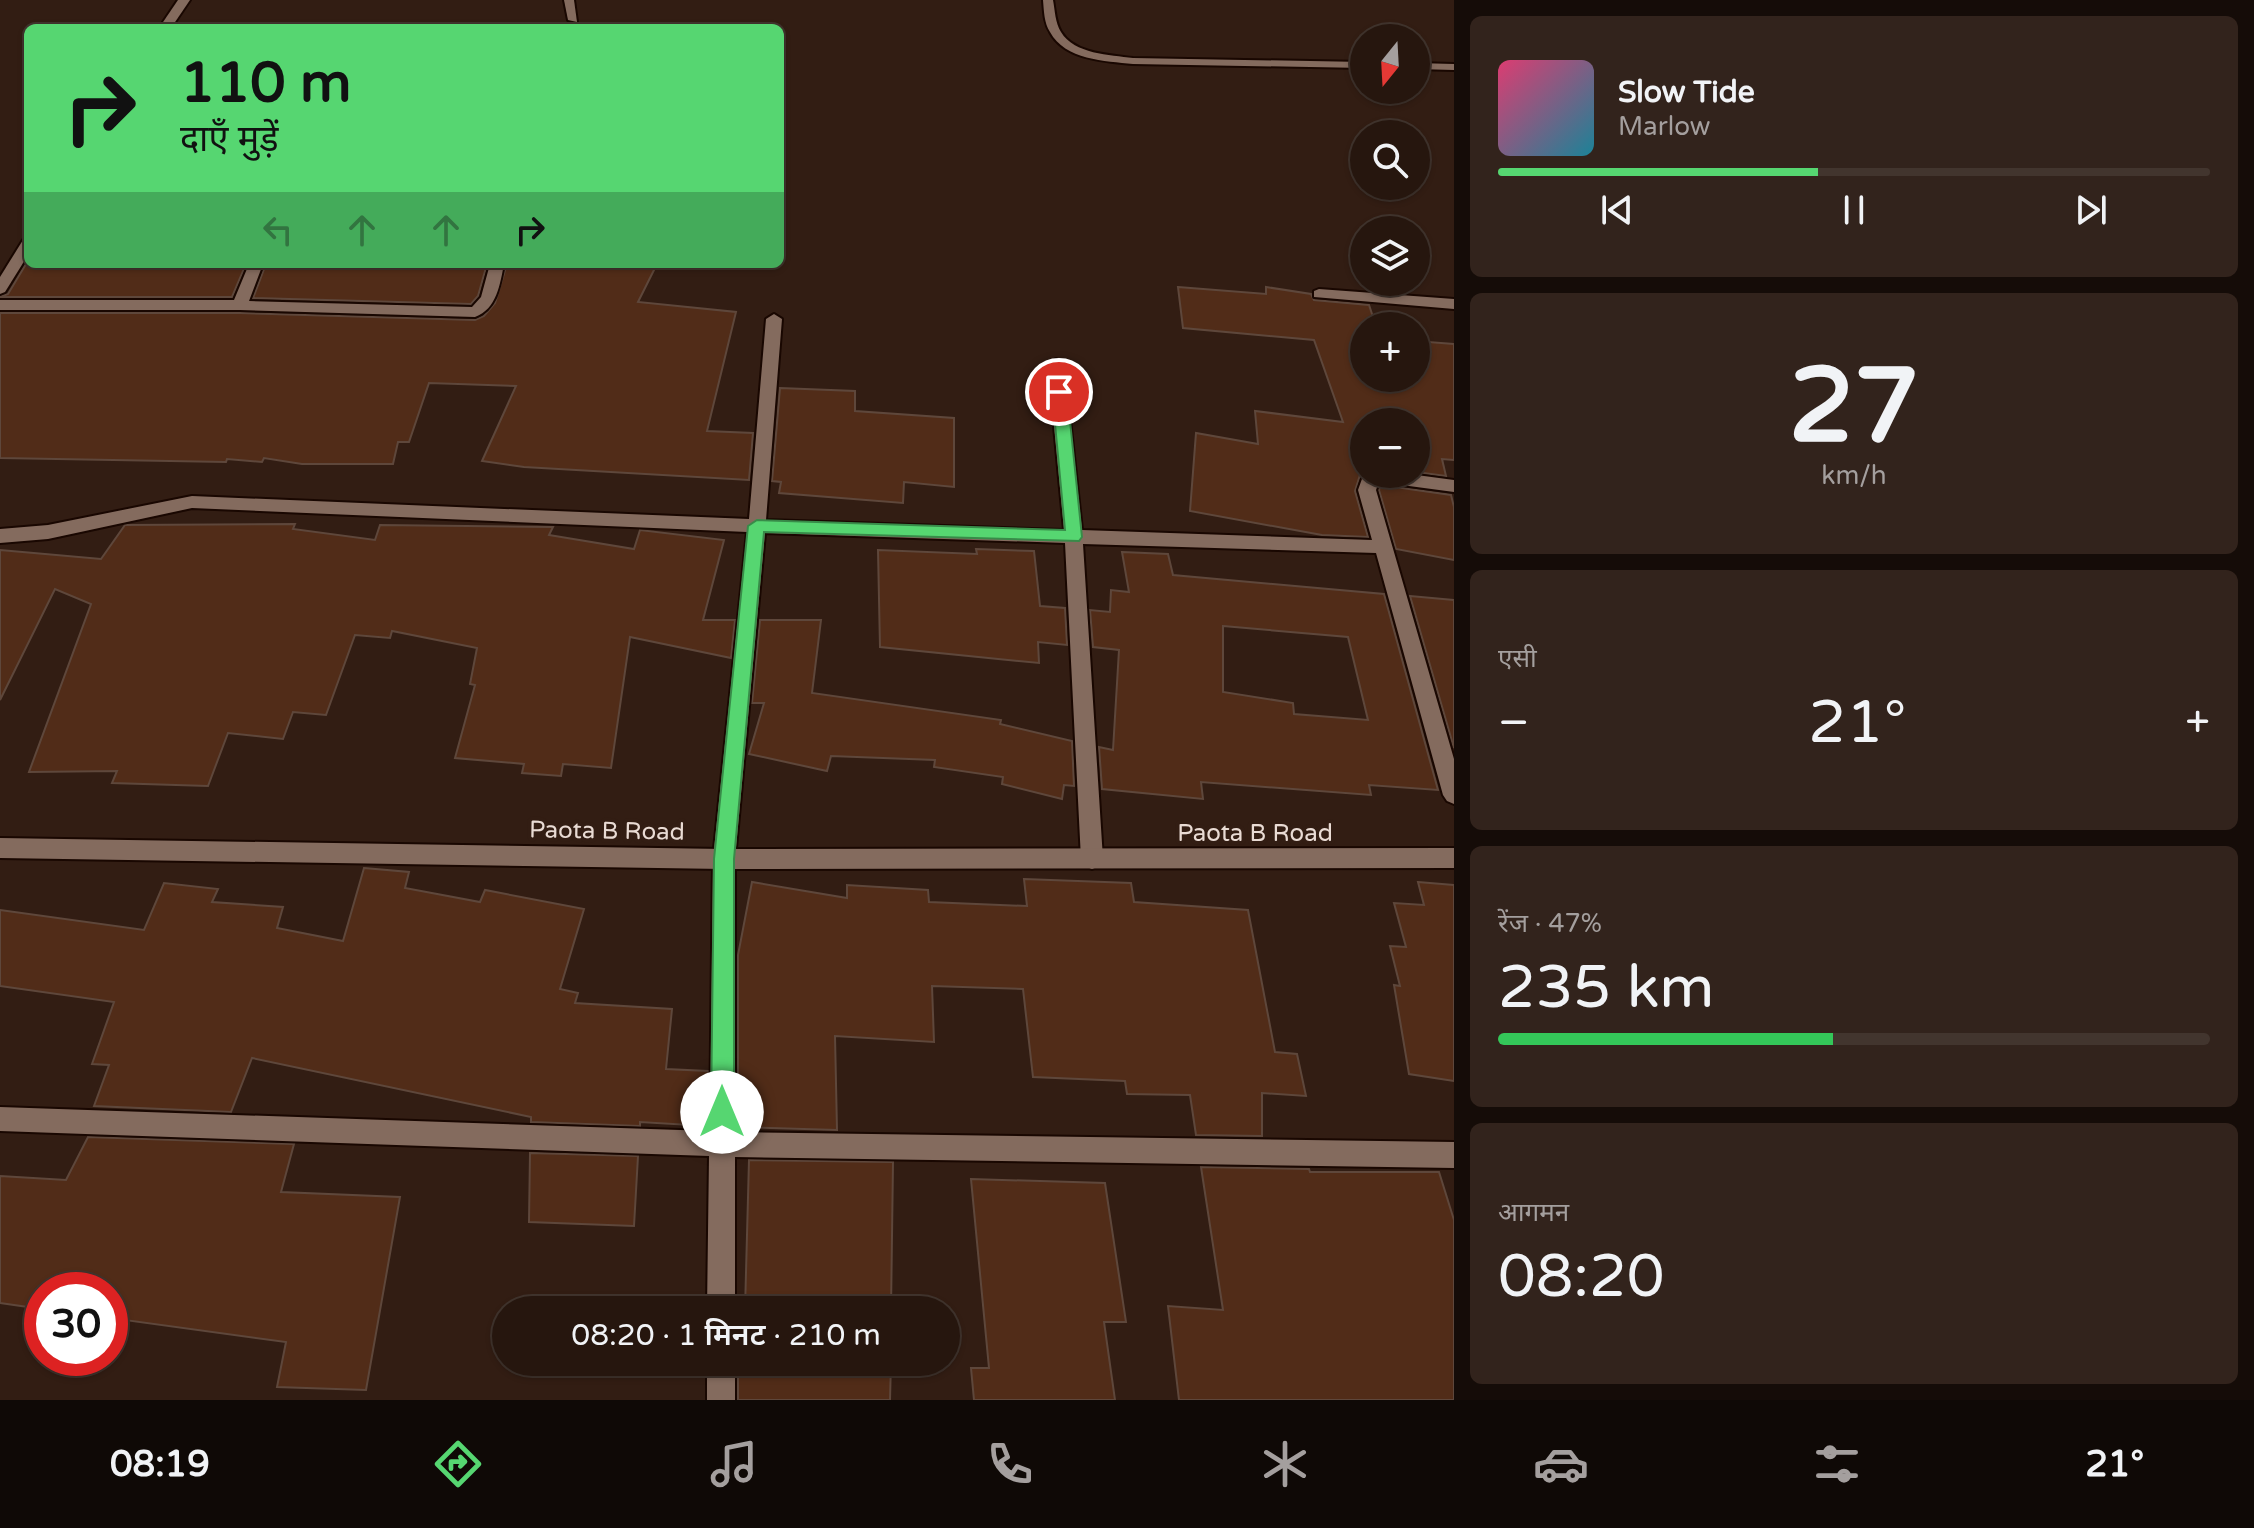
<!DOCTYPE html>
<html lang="hi">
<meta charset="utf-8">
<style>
:root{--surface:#26160e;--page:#32231c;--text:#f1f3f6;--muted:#a49f9e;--line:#42352e;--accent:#56d671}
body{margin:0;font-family:"Varela Round","Noto Sans Devanagari",sans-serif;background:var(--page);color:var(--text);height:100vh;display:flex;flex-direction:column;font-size:30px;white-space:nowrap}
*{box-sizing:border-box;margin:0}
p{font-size:26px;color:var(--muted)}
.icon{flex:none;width:44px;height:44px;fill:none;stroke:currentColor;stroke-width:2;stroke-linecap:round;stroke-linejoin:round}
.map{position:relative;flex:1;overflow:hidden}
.sheet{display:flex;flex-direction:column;gap:16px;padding:16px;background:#150c08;width:800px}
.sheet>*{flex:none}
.hud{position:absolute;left:24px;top:24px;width:760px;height:244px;border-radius:12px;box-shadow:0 2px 6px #0004,0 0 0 2px var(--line);background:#56d671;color:#111;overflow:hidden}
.needle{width:52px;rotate:198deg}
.tools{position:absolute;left:1350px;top:24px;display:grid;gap:16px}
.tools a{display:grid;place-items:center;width:80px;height:80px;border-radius:50%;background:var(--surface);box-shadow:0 2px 6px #0004,0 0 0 2px var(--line);font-size:40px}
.speed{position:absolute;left:24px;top:1272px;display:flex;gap:16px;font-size:40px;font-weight:700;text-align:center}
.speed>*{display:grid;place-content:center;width:104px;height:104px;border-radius:50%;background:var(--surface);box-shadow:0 2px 6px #0004,0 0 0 2px var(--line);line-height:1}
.speed .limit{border:12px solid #d22;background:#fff;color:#111}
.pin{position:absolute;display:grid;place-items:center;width:68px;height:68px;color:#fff;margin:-34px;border:4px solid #fff;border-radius:50%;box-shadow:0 2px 8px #0007}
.me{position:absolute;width:88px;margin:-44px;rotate:0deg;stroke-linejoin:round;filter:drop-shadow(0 0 6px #0008)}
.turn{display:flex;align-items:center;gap:28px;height:168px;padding:0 24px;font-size:36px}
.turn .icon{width:104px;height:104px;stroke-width:2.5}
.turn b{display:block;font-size:56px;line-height:68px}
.lanes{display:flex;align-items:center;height:76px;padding:0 24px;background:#0003;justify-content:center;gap:40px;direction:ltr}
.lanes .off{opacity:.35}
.big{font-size:60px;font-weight:600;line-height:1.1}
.sheet .widget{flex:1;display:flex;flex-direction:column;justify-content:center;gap:12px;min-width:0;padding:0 28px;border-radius:12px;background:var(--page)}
.sheet .dial{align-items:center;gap:0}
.dial b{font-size:104px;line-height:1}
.song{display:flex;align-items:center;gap:24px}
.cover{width:96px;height:96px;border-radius:12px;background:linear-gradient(135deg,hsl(340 70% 55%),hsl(190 70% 35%))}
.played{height:8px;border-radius:4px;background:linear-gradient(90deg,var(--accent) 45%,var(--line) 45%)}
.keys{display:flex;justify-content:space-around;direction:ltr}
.heat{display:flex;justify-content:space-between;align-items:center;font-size:44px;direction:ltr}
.charge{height:12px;border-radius:6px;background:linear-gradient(90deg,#34c759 47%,var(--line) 0)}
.trip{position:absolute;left:492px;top:1296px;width:468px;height:80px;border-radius:40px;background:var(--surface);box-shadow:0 2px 6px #0004,0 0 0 2px var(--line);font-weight:600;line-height:80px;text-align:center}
.tab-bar{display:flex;height:128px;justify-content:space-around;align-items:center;background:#0f0906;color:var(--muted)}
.tab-bar .icon{width:56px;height:56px}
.tab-bar .current{color:var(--accent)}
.tab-bar b{font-size:36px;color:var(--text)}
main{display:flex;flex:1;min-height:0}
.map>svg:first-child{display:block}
.building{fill:#512c18;stroke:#5e473b;stroke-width:2;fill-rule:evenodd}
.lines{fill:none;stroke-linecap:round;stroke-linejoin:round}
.lane-casing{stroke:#190701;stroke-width:4}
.street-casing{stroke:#190701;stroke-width:4}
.secondary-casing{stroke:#190701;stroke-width:4}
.lane{fill:#846b5e;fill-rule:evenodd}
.street{fill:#846b5e;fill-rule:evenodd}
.secondary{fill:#846b5e;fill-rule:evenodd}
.route{fill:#56d671;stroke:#388b49;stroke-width:2}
.labels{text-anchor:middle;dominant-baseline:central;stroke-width:8;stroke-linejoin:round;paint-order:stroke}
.street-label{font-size:24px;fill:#e9dbd4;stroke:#321d13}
</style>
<main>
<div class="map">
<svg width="1454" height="1400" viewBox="0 0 1454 1400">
<rect width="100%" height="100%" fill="#321d13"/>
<g class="building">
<polygon points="26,264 246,264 232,297 0,297 8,294"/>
<polygon points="266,264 487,264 478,296 471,304 253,298"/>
<polygon points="507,264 657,264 638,302 736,312 707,431 753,433 749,480 524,467 482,461 516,386 429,383 409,442 398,442 393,464 302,464 264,458 262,462 227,459 226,462 0,458 0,313 240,313 475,320 484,316 495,303"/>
<polygon points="1178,287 1266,294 1266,287 1311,294 1314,300 1369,305 1376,326 1364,326 1364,378 1416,378 1416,341 1454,344 1454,460 1442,459 1446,476 1416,472 1416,422 1364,422 1364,473 1360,475 1355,491 1368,537 1322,535 1190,511 1196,433 1258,444 1255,411 1343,422 1314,340 1183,328"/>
<polygon points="780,388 855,391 855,411 954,418 954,487 904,482 903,503 779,493 781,482 772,481"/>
<polygon points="1381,485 1451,495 1454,507 1454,560 1396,549 1379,490"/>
<polygon points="295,524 293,529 375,540 380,525 553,527 549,535 634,549 640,530 724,540 703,620 735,620 731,658 630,637 611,768 563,764 561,776 522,773 524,764 455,758 475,685 470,684 477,648 392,631 390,638 355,635 326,715 293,712 283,739 228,733 208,786 112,783 117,771 29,772 91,604 55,589 0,700 0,550 101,559 125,525"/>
<polygon points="976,549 1034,551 1040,606 1065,608 1067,645 1038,642 1039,663 880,647 878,550 977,554"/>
<path d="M1122 552 1168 554 1173 575 1384 594 1438 790 1369 785 1371 795 1201 782 1203 799 1102 789 1099 747 1113 750 1119 650 1093 647 1090 610 1110 612 1111 590 1129 592ZM1223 626 1348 637 1368 720 1294 714 1293 703 1223 692Z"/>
<polygon points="1410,596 1454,600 1454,748"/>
<polygon points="760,620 821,620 812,693 1001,720 1000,724 1072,741 1074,786 1064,785 1062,799 1002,784 1003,777 934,767 935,760 831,756 827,771 749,754 764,703 752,703"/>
<polygon points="364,868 409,872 405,888 480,902 485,890 584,909 560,989 578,993 575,1003 672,1009 666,1069 708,1071 707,1126 640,1122 640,1126 531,1122 531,1117 252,1058 231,1112 94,1106 109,1065 92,1064 114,1002 0,986 0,910 144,930 164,883 218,889 212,902 283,907 277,928 343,941"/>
<polygon points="1024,879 1131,883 1134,902 1248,910 1275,1052 1297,1054 1306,1096 1262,1093 1262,1136 1196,1135 1190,1095 1127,1094 1125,1081 1033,1077 1023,989 932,986 934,1042 835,1036 837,1130 738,1127 738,955 752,882 847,898 847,885 928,890 929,902 1027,906"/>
<polygon points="1418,882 1454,885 1454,1081 1409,1074 1394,985 1400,986 1390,946 1406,947 1394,903 1424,905"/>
<polygon points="88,1137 294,1144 281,1192 400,1197 366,1390 277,1387 286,1342 110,1318 110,1290 42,1290 42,1309 0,1303 0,1176 66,1180"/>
<polygon points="530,1153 638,1156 634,1226 529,1222"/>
<polygon points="749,1160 893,1162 891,1310 745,1310"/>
<polygon points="1201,1167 1309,1169 1310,1172 1439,1172 1454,1220 1454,1400 1179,1400 1168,1306 1223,1310"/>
<polygon points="971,1179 1105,1183 1126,1322 1104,1322 1115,1400 974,1400 971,1368 989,1368"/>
<polygon points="738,1362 891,1362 890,1400 738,1400"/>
</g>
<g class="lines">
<g class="lane-casing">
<g id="lane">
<polygon points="564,0 574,0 577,22 568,20"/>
<path d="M1043 0H1053C1055 10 1055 23 1061 32 1074 54 1110 55 1133 58L1364 62V68L1133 64C1105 61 1065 60 1050 32 1044 23 1044 11 1043 0Z"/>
<polygon points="1416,63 1454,64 1454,70 1416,69"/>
</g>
</g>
<g class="street-casing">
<g id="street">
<polygon points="178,0 190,0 171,28 159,28"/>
<polygon points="28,239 28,255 5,292 0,294 0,277 23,240"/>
<path d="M249 264H263L249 301 472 307 481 297 490 264H504C500 284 497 309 475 317L240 310H0V300H234Z"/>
<polygon points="1319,289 1454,299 1454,309 1314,297 1314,291"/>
<polygon points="774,314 782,319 766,520 1064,530 1048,364 1056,359 1064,364 1082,530 1372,540 1358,490 1363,476 1409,474 1454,480 1454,492 1379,482 1376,490 1454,759 1454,804 1447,801 1443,795 1376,553 1083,544 1103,859 1100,866 1092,869 1084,866 1081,859 1065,543 765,533 735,859 735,1132 1454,1142 1454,1168 735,1157 735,1310 707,1310 709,1156 0,1131 0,1107 710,1131 713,859 747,532 192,508 48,539 0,543 0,529 48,525 192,496 749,519 766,319"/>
<rect x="707" y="1362" width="28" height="38"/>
</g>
</g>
<g class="secondary-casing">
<polygon id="secondary" points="0,838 724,849 1454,848 1454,868 724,869 0,858"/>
</g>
<use href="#lane" class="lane"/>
<use href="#street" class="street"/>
<use href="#secondary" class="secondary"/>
</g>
<polygon class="route" points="1059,387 1067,392 1082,537 1079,541 764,532 734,859 734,1112 730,1120 722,1124 714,1120 711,1112 714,859 748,526 757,520 1065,530 1052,392"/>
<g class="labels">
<g class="street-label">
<text transform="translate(607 831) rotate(1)">Paota B Road</text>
<text x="1255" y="833">Paota B Road</text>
</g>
</g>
</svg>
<div class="tools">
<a><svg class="needle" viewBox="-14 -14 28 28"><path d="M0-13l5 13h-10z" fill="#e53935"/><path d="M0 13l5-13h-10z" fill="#a49f9e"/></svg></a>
<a><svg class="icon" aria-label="search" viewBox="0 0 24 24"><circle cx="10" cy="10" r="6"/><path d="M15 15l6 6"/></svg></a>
<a><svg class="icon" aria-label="layers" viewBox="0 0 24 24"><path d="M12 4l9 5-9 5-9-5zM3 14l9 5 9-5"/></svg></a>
<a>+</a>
<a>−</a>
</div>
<div class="speed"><div class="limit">30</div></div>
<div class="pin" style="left:1059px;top:392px;background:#d93025"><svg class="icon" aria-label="arrive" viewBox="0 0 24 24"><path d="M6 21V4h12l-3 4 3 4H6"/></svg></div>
<svg class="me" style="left:722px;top:1112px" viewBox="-20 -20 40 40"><circle r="19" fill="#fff"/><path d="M0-13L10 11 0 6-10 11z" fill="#56d671"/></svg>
<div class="trip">08:20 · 1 मिनट · 210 m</div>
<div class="hud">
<div class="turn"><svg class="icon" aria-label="right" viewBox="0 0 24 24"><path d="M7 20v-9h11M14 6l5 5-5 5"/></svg><div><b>110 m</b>दाएँ मुड़ें</div></div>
<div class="lanes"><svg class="icon off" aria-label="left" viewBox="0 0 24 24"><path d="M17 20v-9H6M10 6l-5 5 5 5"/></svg><svg class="icon off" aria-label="ahead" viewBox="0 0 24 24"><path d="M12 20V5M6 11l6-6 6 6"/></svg><svg class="icon off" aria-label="ahead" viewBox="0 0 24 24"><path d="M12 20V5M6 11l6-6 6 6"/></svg><svg class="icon" aria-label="right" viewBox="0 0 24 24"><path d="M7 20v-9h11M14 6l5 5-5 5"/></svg></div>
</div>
</div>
<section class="sheet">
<div class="widget">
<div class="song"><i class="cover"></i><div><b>Slow Tide</b><p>Marlow</p></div></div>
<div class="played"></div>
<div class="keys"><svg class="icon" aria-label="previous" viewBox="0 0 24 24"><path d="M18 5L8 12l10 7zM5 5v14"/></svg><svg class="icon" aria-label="pause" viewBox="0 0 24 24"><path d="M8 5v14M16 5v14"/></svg><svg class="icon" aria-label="next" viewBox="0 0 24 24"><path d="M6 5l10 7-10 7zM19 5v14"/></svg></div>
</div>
<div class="widget dial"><b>27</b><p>km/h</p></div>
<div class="widget"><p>एसी</p>
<div class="heat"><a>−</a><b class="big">21°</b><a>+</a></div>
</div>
<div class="widget"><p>रेंज · 47%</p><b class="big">235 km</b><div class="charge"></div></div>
<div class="widget"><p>आगमन</p><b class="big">08:20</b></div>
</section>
</main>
<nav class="tab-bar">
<b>08:19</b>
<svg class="icon current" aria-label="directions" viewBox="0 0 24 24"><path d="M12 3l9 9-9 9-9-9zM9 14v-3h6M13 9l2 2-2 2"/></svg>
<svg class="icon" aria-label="music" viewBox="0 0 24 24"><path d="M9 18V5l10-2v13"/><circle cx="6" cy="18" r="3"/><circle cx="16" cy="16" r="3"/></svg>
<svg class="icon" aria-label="phone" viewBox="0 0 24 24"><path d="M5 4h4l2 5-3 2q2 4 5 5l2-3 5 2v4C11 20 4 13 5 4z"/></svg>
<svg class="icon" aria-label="climate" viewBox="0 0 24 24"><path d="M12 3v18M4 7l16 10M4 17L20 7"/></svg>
<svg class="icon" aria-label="car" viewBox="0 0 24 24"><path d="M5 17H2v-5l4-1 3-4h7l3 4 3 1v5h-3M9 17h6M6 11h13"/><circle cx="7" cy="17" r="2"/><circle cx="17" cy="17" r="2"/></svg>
<svg class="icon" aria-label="filters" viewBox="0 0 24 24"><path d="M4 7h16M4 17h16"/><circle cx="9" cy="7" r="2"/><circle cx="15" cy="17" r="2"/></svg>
<b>21°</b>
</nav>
